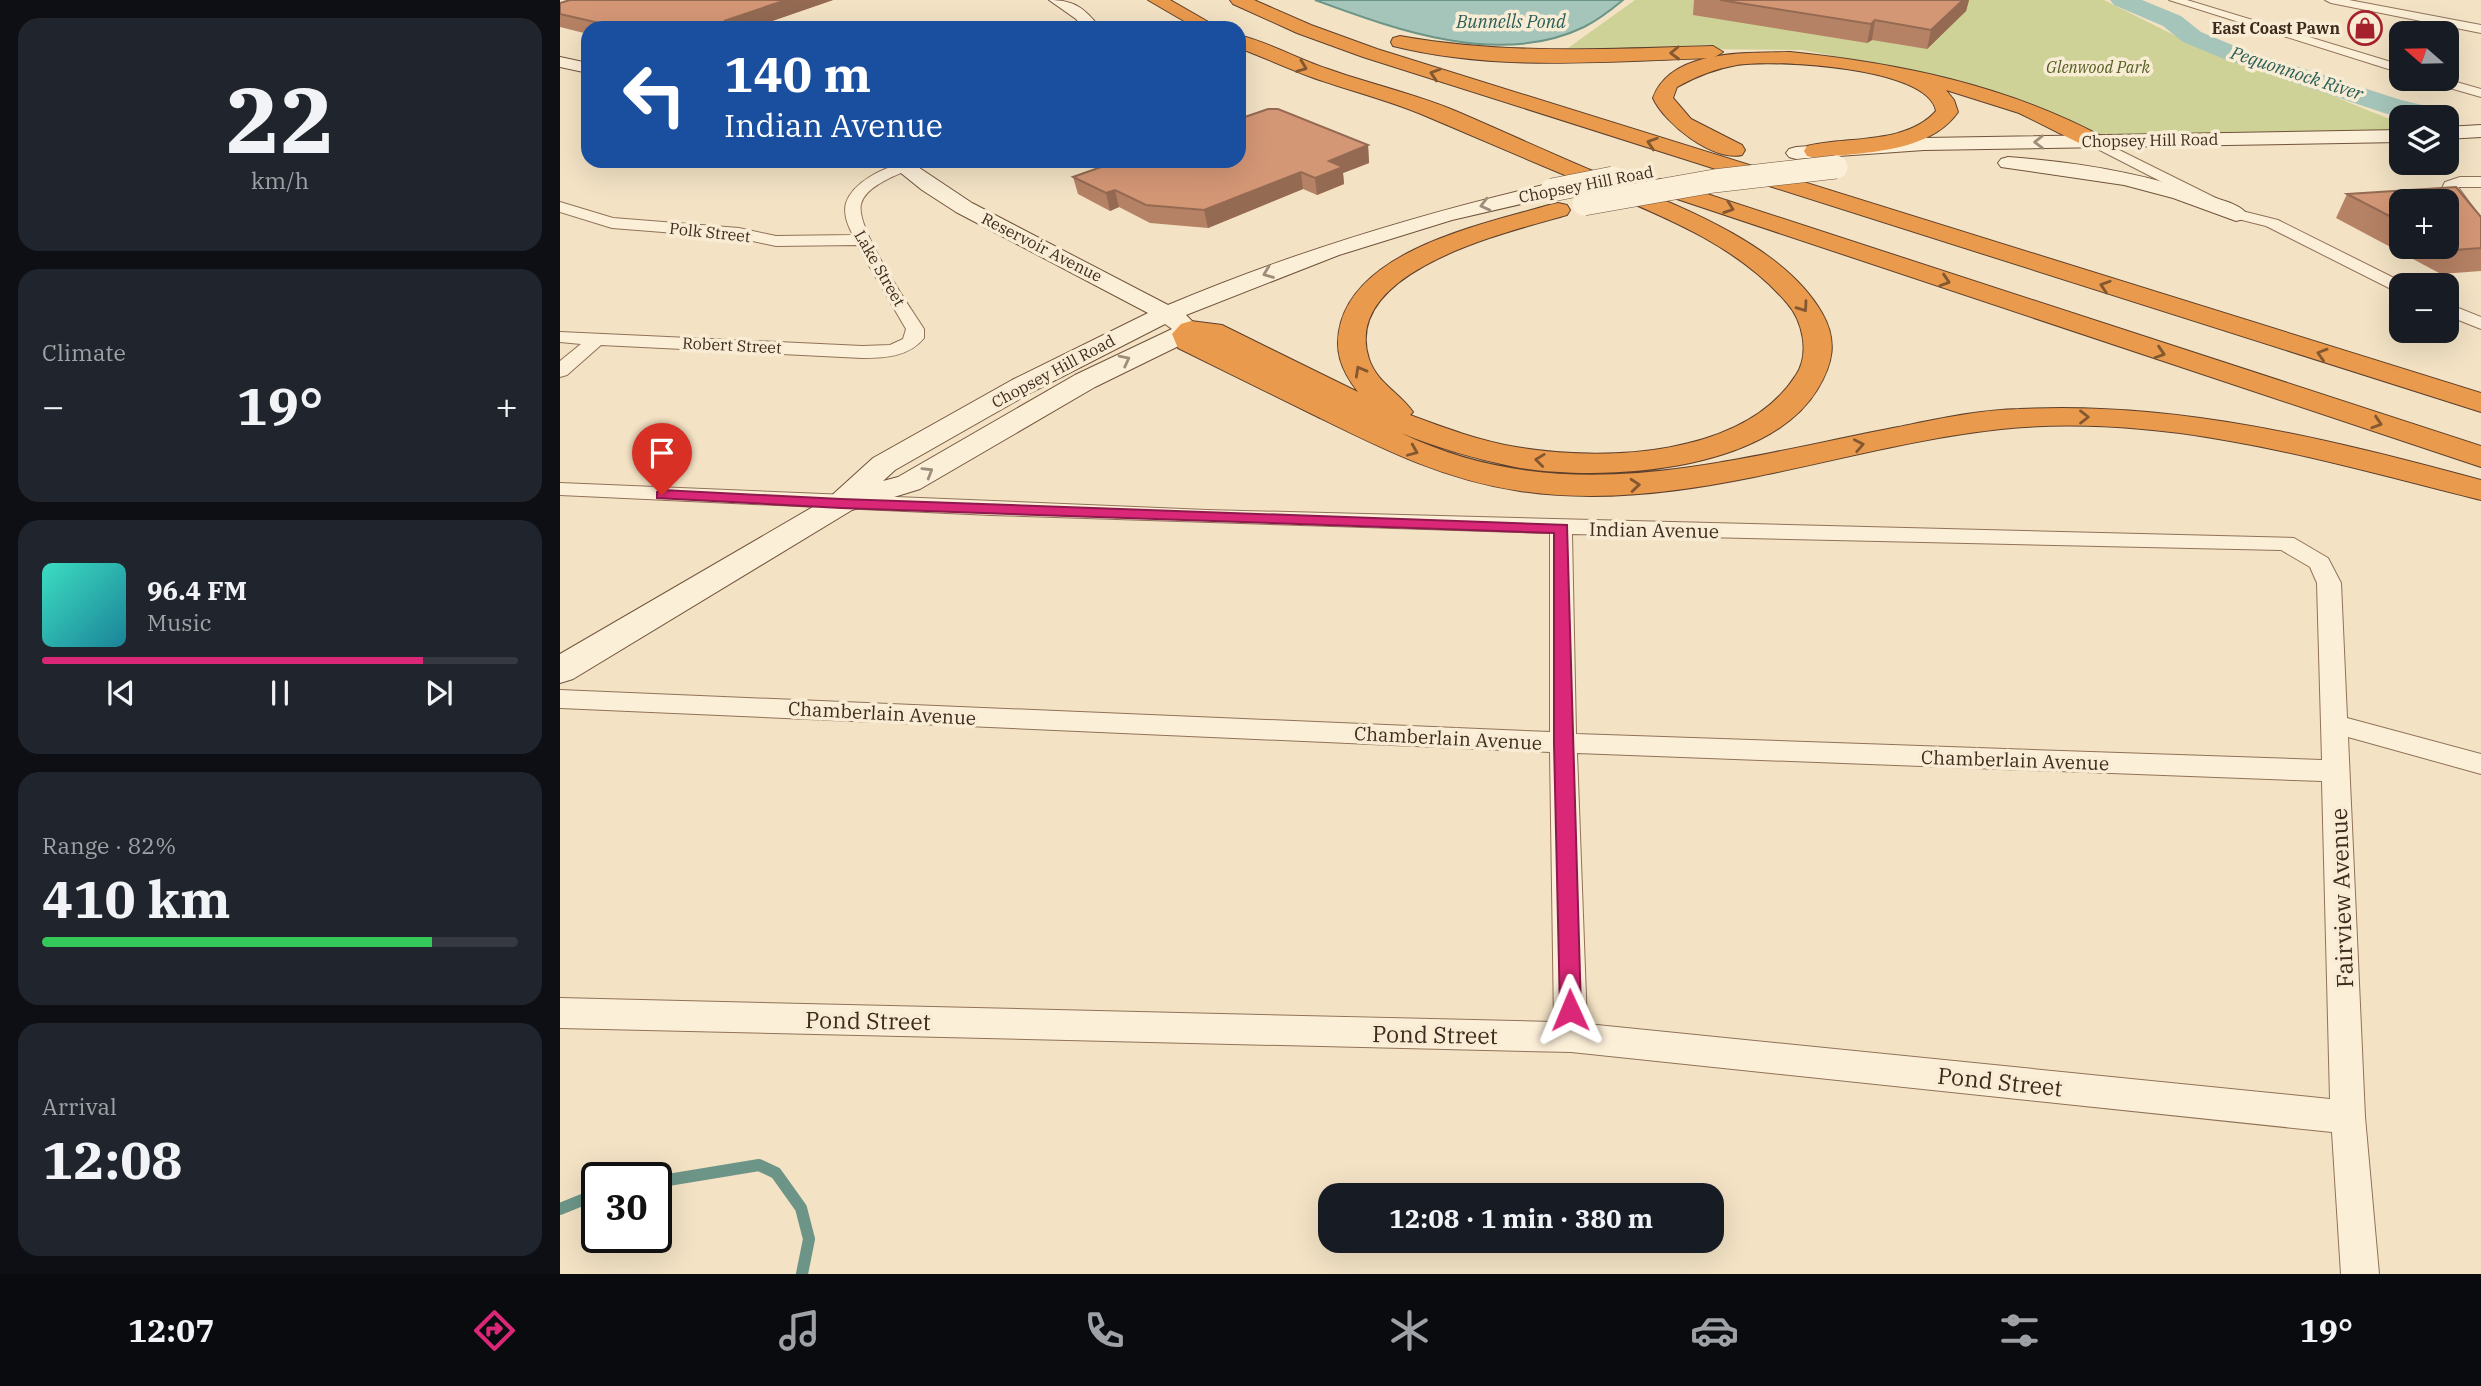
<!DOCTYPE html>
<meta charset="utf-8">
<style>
:root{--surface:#171b24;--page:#20242c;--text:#f1f3f6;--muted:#9ea1a6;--line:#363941;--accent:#db2777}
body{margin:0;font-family:"IBM Plex Serif",serif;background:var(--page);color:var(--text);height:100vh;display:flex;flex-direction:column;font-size:26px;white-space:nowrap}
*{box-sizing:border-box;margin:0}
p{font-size:23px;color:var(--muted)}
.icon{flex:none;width:38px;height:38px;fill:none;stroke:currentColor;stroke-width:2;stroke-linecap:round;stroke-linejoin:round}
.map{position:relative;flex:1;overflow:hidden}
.panel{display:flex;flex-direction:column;gap:18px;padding:18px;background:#0d0f14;width:560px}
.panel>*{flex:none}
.top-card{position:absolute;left:21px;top:21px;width:665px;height:147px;border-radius:21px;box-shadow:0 7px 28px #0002;background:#1a4fa0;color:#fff;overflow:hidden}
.needle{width:46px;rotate:290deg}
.fabs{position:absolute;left:1829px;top:21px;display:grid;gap:14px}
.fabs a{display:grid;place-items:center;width:70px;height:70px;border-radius:14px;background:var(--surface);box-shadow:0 7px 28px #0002;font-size:35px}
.speed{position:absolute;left:21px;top:1162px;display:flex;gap:14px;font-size:35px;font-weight:700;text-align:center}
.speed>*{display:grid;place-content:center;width:91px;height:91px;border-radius:50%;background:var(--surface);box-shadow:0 7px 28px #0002;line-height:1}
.speed .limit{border:4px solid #111;border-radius:10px;background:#fff;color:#111}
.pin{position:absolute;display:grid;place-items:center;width:60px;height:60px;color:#fff;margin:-72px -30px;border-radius:50% 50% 50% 0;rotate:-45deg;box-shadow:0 0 7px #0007}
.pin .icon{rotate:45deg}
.me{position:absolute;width:77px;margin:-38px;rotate:359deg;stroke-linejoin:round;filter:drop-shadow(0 0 5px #0008)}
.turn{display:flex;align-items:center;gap:24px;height:147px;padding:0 28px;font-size:32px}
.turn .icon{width:91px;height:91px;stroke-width:2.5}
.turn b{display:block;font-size:49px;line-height:60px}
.big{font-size:52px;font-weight:700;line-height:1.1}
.panel .widget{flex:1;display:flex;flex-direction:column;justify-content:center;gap:10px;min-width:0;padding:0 24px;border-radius:21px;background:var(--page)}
.panel .dial{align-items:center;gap:0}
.dial b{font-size:91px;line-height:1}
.song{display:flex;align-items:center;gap:21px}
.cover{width:84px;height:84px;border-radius:10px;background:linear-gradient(135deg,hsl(170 70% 55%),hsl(190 70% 35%))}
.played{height:7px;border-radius:4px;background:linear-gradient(90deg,var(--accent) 80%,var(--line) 80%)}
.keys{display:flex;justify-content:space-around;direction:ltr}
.heat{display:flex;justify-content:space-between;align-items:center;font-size:38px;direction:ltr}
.charge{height:10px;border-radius:5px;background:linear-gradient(90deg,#34c759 82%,var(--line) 0)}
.trip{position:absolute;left:758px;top:1183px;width:406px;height:70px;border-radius:21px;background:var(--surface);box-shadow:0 7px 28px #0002;font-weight:700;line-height:70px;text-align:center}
.tabs{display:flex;height:112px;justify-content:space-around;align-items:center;background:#090b0e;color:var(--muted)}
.tabs .icon{width:49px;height:49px}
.tabs .current{color:var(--accent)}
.tabs b{font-size:32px;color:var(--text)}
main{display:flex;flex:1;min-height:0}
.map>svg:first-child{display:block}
.green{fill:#cfd296}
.water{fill:#a6c5ba;stroke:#6c9588;stroke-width:2}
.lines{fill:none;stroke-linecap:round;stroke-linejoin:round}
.stream{stroke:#6c9588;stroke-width:12}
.river{fill:#a6c5ba;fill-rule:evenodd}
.minor-casing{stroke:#907258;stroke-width:2}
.secondary-casing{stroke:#71533b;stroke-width:2}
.motorway-casing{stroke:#5d402c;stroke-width:2}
.minor{fill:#fcefd8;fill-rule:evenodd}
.secondary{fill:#fcefd8;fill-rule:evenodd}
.motorway{fill:#ea9a4d;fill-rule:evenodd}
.secondary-bridge-casing{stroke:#71533b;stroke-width:24;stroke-linecap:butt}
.secondary-bridge{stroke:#fcefd8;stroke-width:23}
.wall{fill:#b68265;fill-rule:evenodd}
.shaded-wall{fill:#946a53}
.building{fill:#d49776;stroke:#946a53;stroke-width:2}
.oneway{stroke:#835730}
.oneway2{stroke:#9d8d7a}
.route{fill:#db2777;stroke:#8e194d;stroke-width:2}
.labels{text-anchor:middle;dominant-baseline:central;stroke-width:7;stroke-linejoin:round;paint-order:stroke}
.far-poi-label{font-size:16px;font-weight:bold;fill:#3e2b1d;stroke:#f9ecd4;text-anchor:end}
.far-park-label{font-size:16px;font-style:italic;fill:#525d22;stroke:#f9ecd4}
.far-street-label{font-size:16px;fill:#3e2b1d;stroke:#f9ecd4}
.far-water-label{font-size:18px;font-style:italic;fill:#2b5f59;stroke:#f9ecd4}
.street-label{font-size:19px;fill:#3e2b1d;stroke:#f9ecd4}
.near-street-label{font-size:23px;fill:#3e2b1d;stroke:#f9ecd4}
</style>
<main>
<section class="panel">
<div class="widget dial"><b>22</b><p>km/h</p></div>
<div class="widget"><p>Climate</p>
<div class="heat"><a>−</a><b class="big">19°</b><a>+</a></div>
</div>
<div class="widget">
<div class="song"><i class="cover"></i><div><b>96.4 FM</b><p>Music</p></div></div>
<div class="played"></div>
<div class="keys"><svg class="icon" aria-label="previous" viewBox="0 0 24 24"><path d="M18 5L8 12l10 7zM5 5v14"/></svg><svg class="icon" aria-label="pause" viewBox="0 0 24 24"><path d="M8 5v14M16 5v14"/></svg><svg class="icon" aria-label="next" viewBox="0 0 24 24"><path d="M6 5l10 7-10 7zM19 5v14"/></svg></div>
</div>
<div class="widget"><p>Range · 82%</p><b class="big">410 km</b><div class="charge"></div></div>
<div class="widget"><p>Arrival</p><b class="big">12:08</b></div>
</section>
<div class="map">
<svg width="1921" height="1274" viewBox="0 0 1921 1274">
<rect width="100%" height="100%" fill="#f3e2c4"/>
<polygon class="green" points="1075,0 1544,0 1650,53 1753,88 1827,118 1841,120 1841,130 1629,140 1546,141 1419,88 1345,69 1242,50 1008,48"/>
<path class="water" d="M755 0H1063C1051 10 1038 20 1024 27 939 68 837 30 755 0Z"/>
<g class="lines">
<g class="stream">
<polyline points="96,1182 199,1165 216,1173 241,1208 249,1239 242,1274"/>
<polyline points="0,1209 37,1194"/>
</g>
<polygon class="river" points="1550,0 1582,0 1621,16 1641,32 1682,49 1841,100 1888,111 1892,117 1886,123 1886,117 1842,117 1824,113 1664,59 1623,42 1603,26 1554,5"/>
<g class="minor-casing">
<g id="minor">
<polygon points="1609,0 1627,0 1841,65 1841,73"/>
<polygon points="1765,0 1789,0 1921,25 1921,33 1771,3"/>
<polygon points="1868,79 1886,79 1921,89 1921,97 1869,82"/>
<polygon points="1533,137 1682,211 1718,220 1848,285 1841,285 1841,292 1835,291 1706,226 1670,217 1528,144 1526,141"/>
<path d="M343 163 350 167 348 170C334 176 305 187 301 204 295 228 350 307 364 329V338C349 357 324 358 302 358L41 345 7 375 0 377V361L21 344 0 342V332L302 346 330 345 343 339 346 329 297 245 216 246 179 238 52 228 0 212V202L53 218 179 228 216 236 293 235C288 226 283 214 286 203 293 182 323 168 343 163Z"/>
<polygon points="1900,177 1921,177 1921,187 1898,187 1921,219 1921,235 1915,233 1882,188 1885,182"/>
<polygon points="1886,303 1921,317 1921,329 1886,315"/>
<path d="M0 483 647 510 1734 538 1768 558 1781 583 1787 718 1921 754V774L1788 737 1805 1117 1819 1274H1781L1772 1132 1011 1052 0 1028V998L994 1022 990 752 0 708V690L990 732V533L431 515 0 495ZM1012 534 1721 550 1750 567 1757 583 1762 760 1016 734ZM1017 753 1762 781 1770 1099 1027 1024Z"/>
</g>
</g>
<g class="secondary-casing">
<g id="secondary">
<path d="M489 0C514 0 525 8 540 28H523L516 19Z"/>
<polygon points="0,57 28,63 28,73 0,67"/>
<polygon points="1921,125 1921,137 1886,139 1886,127"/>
<polygon points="1841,130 1841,142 1364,150 1236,159 1229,157 1226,153 1229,149 1236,147 1364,138"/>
<path d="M1448 157C1517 162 1583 173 1649 196 1661 200 1680 204 1687 214L1684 219 1676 221 1613 198 1564 185 1441 167 1438 163 1441 159Z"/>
<path d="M326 161H349L412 203 608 305C733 252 860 214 992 183L1000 185 1003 190 1000 195 892 220 779 255 626 315 635 324 633 327 637 333 633 339 535 387 360 489 292 510 13 679 0 683V654L270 497 313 458 452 380 588 313 396 212 362 190ZM605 324 612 329 515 375 338 477 323 481 335 470 472 392Z"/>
</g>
</g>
<g class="motorway-casing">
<g id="motorway">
<polygon points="588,0 610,0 659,28 636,28"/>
<polygon points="670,0 694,0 751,25 817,49 1921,393 1921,412 803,57 737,33 673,4"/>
<path d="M679 35C710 43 738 59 768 69 810 84 856 94 898 112 942 131 988 152 1033 171 1106 201 1221 241 1262 313 1278 341 1273 364 1257 390 1206 473 1041 482 955 467 916 459 878 448 841 433 1006 513 1170 459 1338 427 1378 419 1418 410 1459 409 1617 401 1769 439 1921 480V500C1764 461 1606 412 1441 429 1281 446 1123 515 960 491 885 480 825 450 758 417 711 394 664 371 618 348L612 334 621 324 631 321 662 325 798 392C781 370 773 350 781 322 803 248 924 224 989 205L998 203 1007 205 1010 210 1007 215C949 232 780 270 809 359 817 383 839 392 853 412L850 415C885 428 920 441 956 447 1043 462 1184 457 1236 375 1250 354 1243 321 1227 303 1174 241 1092 212 1019 181 966 159 913 136 861 114 825 99 787 90 751 77 727 68 703 57 679 48Z"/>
<path d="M840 36C944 55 1048 49 1153 46L1163 52 1153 58C1047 61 937 72 833 46L831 42 833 38Z"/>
<path d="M1230 52C1338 63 1445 85 1541 136L1544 141 1541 146H1525L1459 113 1386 90 1394 100 1398 112C1369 154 1301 152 1255 158L1247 156 1244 151 1247 146C1287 136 1346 145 1376 111 1369 67 1215 59 1177 65 1154 69 1137 76 1117 87L1113 98 1131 119 1182 145 1185 150 1182 155C1153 162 1104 123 1093 98 1111 49 1186 53 1230 52Z"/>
<polygon points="1101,179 1921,446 1921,467 1093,191 1089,186 1093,181"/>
</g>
</g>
<use href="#minor" class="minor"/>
<use href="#secondary" class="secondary"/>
<use href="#motorway" class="motorway"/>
<g class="secondary-bridge-casing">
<g id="secondary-bridge">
<polyline points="992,190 1053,178"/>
<polyline points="1024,204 1154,181 1276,167"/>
</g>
</g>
<use href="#secondary-bridge" class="secondary-bridge"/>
</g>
<g class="wall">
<polygon points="10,0 273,0 192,28 28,28 28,34 0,27 0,3"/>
<polygon points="1134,0 1409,0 1406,11 1367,49 1312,40 1307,43 1133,15"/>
<polygon points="808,145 809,163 783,173 784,184 757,195 743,189 648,228 590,223 559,207 550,211 518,194 513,177"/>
<path d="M1896 187 1921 217V248H1914H1921V271L1881 274 1776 218 1787 194ZM1841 201H1886V247H1841Z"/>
</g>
<g class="shaded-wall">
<polygon points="226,0 273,0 192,28 167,28 164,21"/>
<polygon points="1403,0 1409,0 1406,11 1367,49 1371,30"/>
<polygon points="1315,20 1312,40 1307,43 1311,24"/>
<polygon points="808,145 809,163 783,173 784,184 757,195 755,178 769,161"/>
<polygon points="741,172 743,189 648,228 644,210"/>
<polygon points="555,190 559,207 550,211 546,193"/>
</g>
<g class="building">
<polygon points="10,0 226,0 164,21 181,24 170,28 61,28 0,14 0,3"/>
<polygon points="1160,0 1403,0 1371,30 1315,20 1311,24"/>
<polygon points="708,109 718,109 808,145 769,161 783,167 755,178 741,172 644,210 586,205 555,190 546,193 513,177 558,161 679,161 679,119"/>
<polygon points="1896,187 1921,217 1921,248 1894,250 1886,246 1886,201 1841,201 1841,222 1787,194"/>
</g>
<defs><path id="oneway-chevron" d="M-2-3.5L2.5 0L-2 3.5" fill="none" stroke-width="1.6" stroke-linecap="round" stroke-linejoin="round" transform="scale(1.75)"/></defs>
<g class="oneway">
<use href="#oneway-chevron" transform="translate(1115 53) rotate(178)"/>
<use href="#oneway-chevron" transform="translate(742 67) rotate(21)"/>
<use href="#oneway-chevron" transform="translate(875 74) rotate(-162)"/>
<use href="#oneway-chevron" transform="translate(1092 143) rotate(-162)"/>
<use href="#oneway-chevron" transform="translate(1169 208) rotate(19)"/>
<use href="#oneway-chevron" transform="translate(1385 281) rotate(18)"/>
<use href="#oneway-chevron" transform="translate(1545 286) rotate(-162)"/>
<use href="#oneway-chevron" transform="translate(1243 307) rotate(55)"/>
<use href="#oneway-chevron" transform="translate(1600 353) rotate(18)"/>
<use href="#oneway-chevron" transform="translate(1762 354) rotate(-163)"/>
<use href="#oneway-chevron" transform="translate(800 371) rotate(-119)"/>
<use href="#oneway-chevron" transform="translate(1524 417)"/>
<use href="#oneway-chevron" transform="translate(1817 423) rotate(18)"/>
<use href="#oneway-chevron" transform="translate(1299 445) rotate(-11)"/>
<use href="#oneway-chevron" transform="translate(853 451) rotate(23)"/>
<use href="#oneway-chevron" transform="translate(980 460) rotate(-173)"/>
<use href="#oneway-chevron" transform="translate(1075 485) rotate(-5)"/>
</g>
<g class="oneway2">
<use href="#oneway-chevron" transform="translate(1479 142) rotate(179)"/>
<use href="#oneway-chevron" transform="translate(925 205) rotate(166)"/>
<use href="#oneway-chevron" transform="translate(708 273) rotate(159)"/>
<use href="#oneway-chevron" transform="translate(565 360) rotate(-27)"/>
<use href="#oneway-chevron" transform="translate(368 472) rotate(-31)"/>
</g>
<polygon class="route" points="102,490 281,499 1007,525 1021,1010 1018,1017 1010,1020 1003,1017 1000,1010 994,743 994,533 281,508 97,498 97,492"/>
<defs>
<g id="shop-ring" transform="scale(1.75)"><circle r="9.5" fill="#f9ecd4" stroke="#a5212b" stroke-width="1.5"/><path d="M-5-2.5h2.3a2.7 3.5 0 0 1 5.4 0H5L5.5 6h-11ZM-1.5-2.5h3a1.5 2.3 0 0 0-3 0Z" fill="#a5212b"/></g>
</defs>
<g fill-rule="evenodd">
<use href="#shop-ring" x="1805" y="28"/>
</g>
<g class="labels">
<g class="far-poi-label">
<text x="1780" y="28">East Coast Pawn</text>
</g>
<g class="far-park-label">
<text x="1538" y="67">Glenwood Park</text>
</g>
<g class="far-street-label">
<text transform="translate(1590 140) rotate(-1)">Chopsey Hill Road</text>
<text transform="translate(1026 184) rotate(-11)">Chopsey Hill Road</text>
<text transform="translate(150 232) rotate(6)">Polk Street</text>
<text transform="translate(482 247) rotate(27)">Reservoir Avenue</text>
<text transform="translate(320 268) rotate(60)">Lake Street</text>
<text transform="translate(172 345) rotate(3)">Robert Street</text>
<text transform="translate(493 371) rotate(-28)">Chopsey Hill Road</text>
</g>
<g class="far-water-label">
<text x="951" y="21">Bunnells Pond</text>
<text transform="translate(1737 73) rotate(18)">Pequonnock River</text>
</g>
<g class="street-label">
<text transform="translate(1094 530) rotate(1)">Indian Avenue</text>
<text transform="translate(322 713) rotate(3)">Chamberlain Avenue</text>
<text transform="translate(888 738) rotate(3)">Chamberlain Avenue</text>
<text transform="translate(1455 760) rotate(2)">Chamberlain Avenue</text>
</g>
<g class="near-street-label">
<text transform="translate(1781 898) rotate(-92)">Fairview Avenue</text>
<text transform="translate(308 1020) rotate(1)">Pond Street</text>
<text transform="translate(875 1034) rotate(1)">Pond Street</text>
<text transform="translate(1440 1081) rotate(6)">Pond Street</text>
</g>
</g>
</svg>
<div class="fabs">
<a><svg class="needle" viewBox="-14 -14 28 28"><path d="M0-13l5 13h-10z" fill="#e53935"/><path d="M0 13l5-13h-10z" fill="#9ea1a6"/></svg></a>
<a><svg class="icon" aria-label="layers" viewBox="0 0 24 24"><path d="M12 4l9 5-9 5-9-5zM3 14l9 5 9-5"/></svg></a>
<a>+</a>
<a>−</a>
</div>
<div class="speed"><div class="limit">30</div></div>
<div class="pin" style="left:102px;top:495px;background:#d93025"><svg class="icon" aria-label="arrive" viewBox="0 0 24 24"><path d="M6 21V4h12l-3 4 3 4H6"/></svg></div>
<svg class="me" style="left:1010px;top:1010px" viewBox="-20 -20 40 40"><path d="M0-17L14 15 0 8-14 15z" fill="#db2777" stroke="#fff" stroke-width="4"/></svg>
<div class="trip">12:08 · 1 min · 380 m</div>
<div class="top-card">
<div class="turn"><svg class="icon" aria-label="left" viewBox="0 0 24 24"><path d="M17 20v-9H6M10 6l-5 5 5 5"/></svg><div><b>140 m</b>Indian Avenue</div></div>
</div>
</div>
</main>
<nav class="tabs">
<b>12:07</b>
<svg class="icon current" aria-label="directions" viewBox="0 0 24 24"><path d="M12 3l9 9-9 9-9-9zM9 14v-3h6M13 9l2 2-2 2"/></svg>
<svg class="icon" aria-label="music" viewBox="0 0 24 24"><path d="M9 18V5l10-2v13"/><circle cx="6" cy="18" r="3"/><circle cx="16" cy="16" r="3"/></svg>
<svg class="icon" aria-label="phone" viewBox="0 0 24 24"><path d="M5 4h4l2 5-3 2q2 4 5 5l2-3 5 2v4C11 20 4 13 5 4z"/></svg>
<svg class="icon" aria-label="climate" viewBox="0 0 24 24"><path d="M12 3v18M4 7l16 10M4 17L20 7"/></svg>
<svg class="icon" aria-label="car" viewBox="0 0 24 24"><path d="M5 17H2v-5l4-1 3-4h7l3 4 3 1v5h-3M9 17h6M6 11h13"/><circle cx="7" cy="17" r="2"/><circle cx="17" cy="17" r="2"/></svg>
<svg class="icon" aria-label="filters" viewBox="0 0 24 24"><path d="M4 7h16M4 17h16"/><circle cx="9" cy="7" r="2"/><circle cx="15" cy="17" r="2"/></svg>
<b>19°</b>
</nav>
